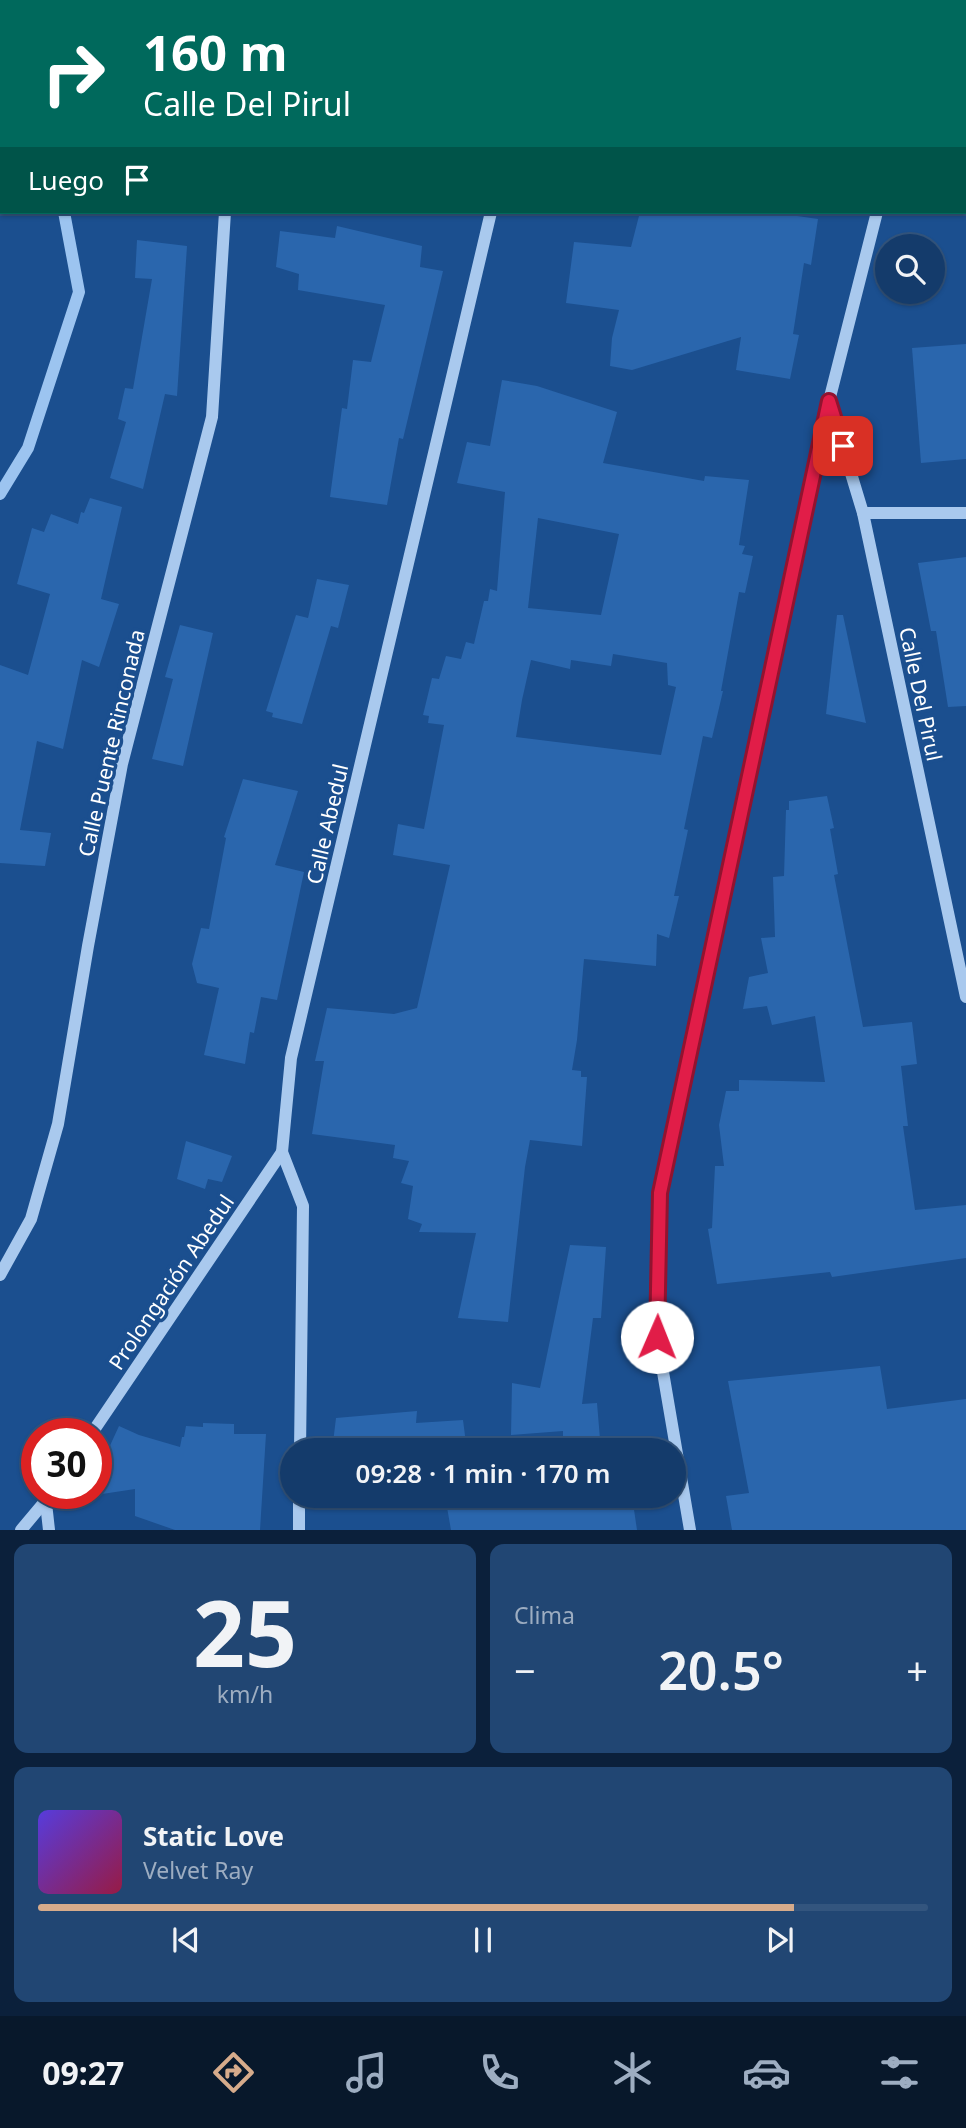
<!DOCTYPE html>
<html lang="es">
<meta charset="utf-8">
<style>
:root{--surface:#143b6b;--page:#214673;--text:#f1f3f6;--muted:#9dadc1;--line:#33557e;--accent:#d6ab8b}
body{margin:0;font-family:"Noto Sans",sans-serif;background:var(--page);color:var(--text);height:100vh;display:flex;flex-direction:column;font-size:26px;white-space:nowrap}
*{box-sizing:border-box;margin:0}
p{font-size:23px;color:var(--muted)}
.icon{flex:none;width:38px;height:38px;fill:none;stroke:currentColor;stroke-width:2;stroke-linecap:round;stroke-linejoin:round}
.map{position:relative;height:1530px;overflow:hidden}
.panel{display:flex;flex-direction:column;gap:14px;padding:14px;background:#0b203b;flex:1}
.panel>*{flex:none}
.hud{position:absolute;left:0px;top:0px;width:966px;height:214px;box-shadow:0 2px 5px #0004,0 0 0 2px var(--line);background:#00695c;color:#fff;overflow:hidden}
.controls{position:absolute;left:875px;top:234px;display:grid;gap:14px}
.controls a{display:grid;place-items:center;width:70px;height:70px;border-radius:50%;background:var(--surface);box-shadow:0 2px 5px #0004,0 0 0 2px var(--line);font-size:35px}
.speed{position:absolute;left:21px;top:1418px;display:flex;gap:14px;font-size:35px;font-weight:700;text-align:center}
.speed>*{display:grid;place-content:center;width:91px;height:91px;border-radius:50%;background:var(--surface);box-shadow:0 2px 5px #0004,0 0 0 2px var(--line);line-height:1}
.speed .limit{border:10px solid #d22;background:#fff;color:#111}
.pin{position:absolute;display:grid;place-items:center;width:60px;height:60px;color:#fff;margin:-30px;border-radius:14px;box-shadow:0 4px 10px #0006}
.me{position:absolute;width:77px;margin:-38px;rotate:1deg;stroke-linejoin:round;filter:drop-shadow(0 0 5px #0008)}
.turn{display:flex;align-items:center;gap:24px;height:147px;padding:0 28px;font-size:32px}
.turn .icon{width:91px;height:91px;stroke-width:2.5}
.turn b{display:block;font-size:49px;line-height:60px}
.then{display:flex;align-items:center;height:66px;padding:0 28px;background:#0003;gap:14px;font-size:26px}
.big{font-size:52px;font-weight:600;line-height:1.1}
.panel .widget{flex:1;display:flex;flex-direction:column;justify-content:center;gap:10px;min-width:0;padding:0 24px;border-radius:14px;background:var(--page)}
.panel .dial{align-items:center;gap:0}
.dial b{font-size:91px;line-height:1}
.song{display:flex;align-items:center;gap:21px}
.cover{width:84px;height:84px;border-radius:10px;background:linear-gradient(135deg,hsl(250 70% 55%),hsl(340 70% 35%))}
.played{height:7px;border-radius:4px;background:linear-gradient(90deg,var(--accent) 85%,var(--line) 85%)}
.keys{display:flex;justify-content:space-around;direction:ltr}
.heat{display:flex;justify-content:space-between;align-items:center;font-size:38px;direction:ltr}
.panel .tiles{flex:1;display:grid;gap:14px;grid-template-columns:1fr 1fr}
.widget:last-child{grid-column:span 2}
.trip{position:absolute;left:280px;top:1438px;width:406px;height:70px;border-radius:35px;background:var(--surface);box-shadow:0 2px 5px #0004,0 0 0 2px var(--line);font-weight:600;line-height:70px;text-align:center}
.dock{display:flex;height:112px;justify-content:space-around;align-items:center;background:#08182b;color:var(--muted)}
.dock .icon{width:49px;height:49px}
.dock .active{color:var(--accent)}
.dock b{font-size:32px;color:var(--text)}
.map>svg:first-child{display:block}
.lines{fill:none;stroke-linecap:round;stroke-linejoin:round}
.stream{stroke:#9cc4f0;stroke-width:12}
.building{fill:#2a66ad;fill-rule:evenodd}
.minor{stroke:#a9c9ee;stroke-width:12}
.route-casing{stroke:#92132f;stroke-width:18}
.route{stroke:#e11d48;stroke-width:12}
.labels{text-anchor:middle;dominant-baseline:central;stroke-width:7;stroke-linejoin:round;paint-order:stroke}
.street-label{font-size:21px;fill:#fff;stroke:#1b4f8f}
</style>
<div class="map">
<svg width="966" height="1530" viewBox="0 0 966 1530">
<rect width="100%" height="100%" fill="#1b4f8f"/>
<g class="lines">
<g class="stream">
<polyline points="13,2 13,0"/>
<polyline points="0,494 28,448 79,292 64,212"/>
</g>
</g>
<g class="building">
<polygon points="640,212 770,212 818,219 811,265 804,263 793,334 799,335 790,379 736,370 741,337 632,370 610,366 612,338 619,310 566,303 574,242 631,247"/>
<polygon points="337,226 422,246 420,267 443,271 403,439 399,438 387,505 330,497 342,408 347,409 353,360 371,362 385,305 298,290 299,274 276,267 280,231 335,238"/>
<polygon points="137,240 187,246 177,396 165,394 143,489 110,478 126,422 118,419 125,388 133,389 152,279 135,278"/>
<polygon points="966,344 966,459 921,463 912,348"/>
<path d="M502 380 537 386 617 412 603 463 704 481 705 476 749 480 739 545 745 546 742 554 753 556 745 593 739 592 721 691H723L712 738 703 736 684 829 688 830 674 896H679L669 938 657 934 656 966 584 959 577 1040 572 1070 581 1071V1077H587L582 1146 530 1140 525 1167 508 1322 458 1318 476 1233 419 1232 422 1224 408 1219 413 1186 401 1183 409 1161 393 1158 395 1145 312 1134 324 1061H315L327 1008 394 1014 417 1008 450 865 393 855 398 824 424 829 444 725 428 723 429 716 423 715 432 678 439 679 446 656 461 659 466 642 474 644 484 601H488L490 589 497 591 505 492 457 483 467 442 490 446ZM538 518 619 534 601 615 528 608ZM613 654 667 663 668 685 676 687 661 755 516 737 522 700 531 660 570 669 571 660 611 666Z"/>
<polygon points="90,498 122,507 101,599 119,604 99,667 82,660 63,749 37,741 20,830 51,833 45,866 0,863 0,665 28,675 50,594 17,584 32,528 44,532 51,514 78,524 81,512 84,513"/>
<polygon points="966,557 966,706 948,707 936,631 931,631 918,563"/>
<polygon points="317,579 349,585 338,628 331,626 302,724 272,717 273,713 266,711 296,615 308,618"/>
<polygon points="837,615 843,615 866,723 826,714"/>
<polygon points="180,625 213,633 183,766 152,759 173,679 165,677"/>
<polygon points="243,779 298,791 275,865 304,872 277,1000 261,997 254,1033 250,1032 245,1064 204,1055 219,988 197,983 192,964 201,928 209,929 226,838 224,837"/>
<polygon points="827,796 834,828 830,829 838,874 834,875 863,1027 912,1022 917,1064 901,1066 908,1126 903,1126 915,1210 966,1205 966,1258 832,1277 830,1272 717,1284 708,1229 712,1228 715,1166 724,1166 719,1125 726,1091 739,1091 739,1080 825,1082 815,1016 772,1025 767,1006 743,1009 749,977 768,973 761,938 775,937 773,877 784,876 786,810 789,810 789,801"/>
<polygon points="186,1141 232,1156 222,1182 208,1179 205,1189 177,1179"/>
<polygon points="570,1245 606,1247 601,1318 593,1318 582,1404 597,1403 601,1451 563,1451 563,1431 511,1435 512,1383 540,1388"/>
<polygon points="880,1366 887,1409 966,1399 966,1530 732,1530 726,1496 749,1493 728,1381"/>
<polygon points="417,1411 416,1423 463,1420 467,1451 332,1451 336,1418"/>
<polygon points="203,1423 234,1424 234,1434 266,1434 260,1530 175,1530 135,1516 135,1489 89,1496 90,1493 96,1493 96,1476 119,1426 139,1435 180,1447 182,1437 184,1437 186,1426 203,1427"/>
<polygon points="445,1496 632,1496 637,1530 451,1530"/>
</g>
<g class="lines">
<g class="minor">
<polyline points="290,2 291,0"/>
<polyline points="541,2 541,0"/>
<polyline points="931,2 931,0"/>
<polyline points="830,404 863,513 966,997"/>
<polyline points="863,513 966,513"/>
<polyline points="0,1275 31,1219 58,1124 88,946 122,764 212,417 225,212"/>
<polyline points="92,1433 282,1152"/>
<polyline points="300,1451 303,1206 282,1152 291,1058 491,212"/>
<polyline points="46,1503 49,1530"/>
<polyline points="21,1530 52,1493"/>
<polyline points="299,1530 299,1496"/>
<polyline points="690,1530 657,1337 660,1193 829,401 877,212"/>
</g>
</g>
<g class="lines">
<g class="route-casing">
<polyline id="route" points="657,1337 660,1193 829,401 843,446"/>
</g>
<use href="#route" class="route"/>
</g>
<g class="labels">
<g class="street-label">
<text transform="translate(921 694) rotate(78)">Calle Del Pirul</text>
<text transform="translate(111 743) rotate(-77)">Calle Puente Rinconada</text>
<text transform="translate(327 824) rotate(-77)">Calle Abedul</text>
<text transform="translate(171 1282) rotate(-56)">Prolongación Abedul</text>
</g>
</g>
</svg>
<div class="controls">
<a><svg class="icon" aria-label="search" viewBox="0 0 24 24"><circle cx="10" cy="10" r="6"/><path d="M15 15l6 6"/></svg></a>
</div>
<div class="speed"><div class="limit">30</div></div>
<div class="pin" style="left:843px;top:446px;background:#d93025"><svg class="icon" aria-label="arrive" viewBox="0 0 24 24"><path d="M6 21V4h12l-3 4 3 4H6"/></svg></div>
<svg class="me" style="left:657px;top:1337px" viewBox="-20 -20 40 40"><circle r="19" fill="#fff"/><path d="M0-13L10 11 0 6-10 11z" fill="#e11d48"/></svg>
<div class="trip">09:28 · 1 min · 170 m</div>
<div class="hud">
<div class="turn"><svg class="icon" aria-label="right" viewBox="0 0 24 24"><path d="M7 20v-9h11M14 6l5 5-5 5"/></svg><div><b>160 m</b>Calle Del Pirul</div></div>
<div class="then">Luego<svg class="icon" aria-label="arrive" viewBox="0 0 24 24"><path d="M6 21V4h12l-3 4 3 4H6"/></svg></div>
</div>
</div>
<section class="panel">
<div class="tiles">
<div class="widget dial"><b>25</b><p>km/h</p></div>
<div class="widget"><p>Clima</p>
<div class="heat"><a>−</a><b class="big">20.5°</b><a>+</a></div>
</div>
<div class="widget">
<div class="song"><i class="cover"></i><div><b>Static Love</b><p>Velvet Ray</p></div></div>
<div class="played"></div>
<div class="keys"><svg class="icon" aria-label="previous" viewBox="0 0 24 24"><path d="M18 5L8 12l10 7zM5 5v14"/></svg><svg class="icon" aria-label="pause" viewBox="0 0 24 24"><path d="M8 5v14M16 5v14"/></svg><svg class="icon" aria-label="next" viewBox="0 0 24 24"><path d="M6 5l10 7-10 7zM19 5v14"/></svg></div>
</div>
</div>
</section>
<nav class="dock">
<b>09:27</b>
<svg class="icon active" aria-label="directions" viewBox="0 0 24 24"><path d="M12 3l9 9-9 9-9-9zM9 14v-3h6M13 9l2 2-2 2"/></svg>
<svg class="icon" aria-label="music" viewBox="0 0 24 24"><path d="M9 18V5l10-2v13"/><circle cx="6" cy="18" r="3"/><circle cx="16" cy="16" r="3"/></svg>
<svg class="icon" aria-label="phone" viewBox="0 0 24 24"><path d="M5 4h4l2 5-3 2q2 4 5 5l2-3 5 2v4C11 20 4 13 5 4z"/></svg>
<svg class="icon" aria-label="climate" viewBox="0 0 24 24"><path d="M12 3v18M4 7l16 10M4 17L20 7"/></svg>
<svg class="icon" aria-label="car" viewBox="0 0 24 24"><path d="M5 17H2v-5l4-1 3-4h7l3 4 3 1v5h-3M9 17h6M6 11h13"/><circle cx="7" cy="17" r="2"/><circle cx="17" cy="17" r="2"/></svg>
<svg class="icon" aria-label="filters" viewBox="0 0 24 24"><path d="M4 7h16M4 17h16"/><circle cx="9" cy="7" r="2"/><circle cx="15" cy="17" r="2"/></svg>
</nav>
